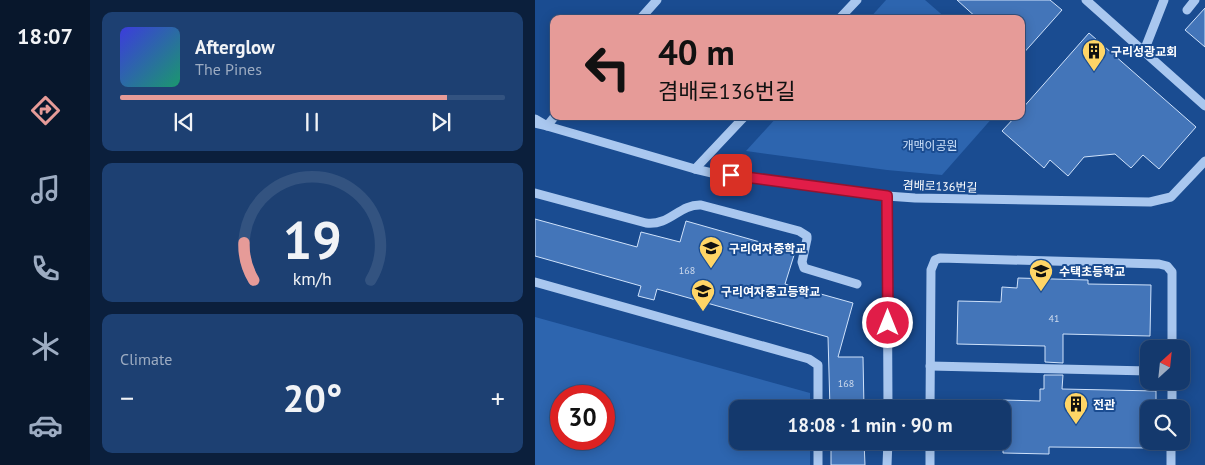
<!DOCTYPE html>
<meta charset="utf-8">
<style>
:root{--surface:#14396d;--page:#1d4072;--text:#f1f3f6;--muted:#9dacc2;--line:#335380;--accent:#e69b98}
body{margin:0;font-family:"PT Sans","Noto Sans KR",sans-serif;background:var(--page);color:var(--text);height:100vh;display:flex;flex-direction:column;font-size:19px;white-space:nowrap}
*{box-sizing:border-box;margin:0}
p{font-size:16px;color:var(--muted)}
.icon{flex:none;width:28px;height:28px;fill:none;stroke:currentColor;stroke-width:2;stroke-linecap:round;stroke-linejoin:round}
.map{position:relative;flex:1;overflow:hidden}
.side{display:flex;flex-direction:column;gap:12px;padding:12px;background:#0b1f3c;width:445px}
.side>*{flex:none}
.hud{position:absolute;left:15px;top:15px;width:475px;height:105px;border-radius:10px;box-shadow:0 2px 12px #0003,0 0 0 1px var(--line);background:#e69b98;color:#111;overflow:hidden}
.needle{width:32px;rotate:27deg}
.controls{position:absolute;left:605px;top:340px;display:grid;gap:10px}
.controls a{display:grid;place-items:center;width:50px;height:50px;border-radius:10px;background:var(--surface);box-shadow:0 2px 12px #0003,0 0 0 1px var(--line);font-size:25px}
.speed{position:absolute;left:15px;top:385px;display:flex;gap:10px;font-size:25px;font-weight:700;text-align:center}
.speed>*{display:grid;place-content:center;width:65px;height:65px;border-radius:50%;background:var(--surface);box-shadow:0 2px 12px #0003,0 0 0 1px var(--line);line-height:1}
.speed .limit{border:8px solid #d22;background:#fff;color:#111}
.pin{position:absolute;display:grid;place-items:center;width:42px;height:42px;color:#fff;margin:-21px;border-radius:10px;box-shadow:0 2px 8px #0006}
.me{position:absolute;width:55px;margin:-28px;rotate:0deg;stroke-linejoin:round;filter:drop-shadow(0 0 4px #0008)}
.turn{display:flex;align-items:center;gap:18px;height:105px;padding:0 25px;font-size:22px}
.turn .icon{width:65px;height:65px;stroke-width:2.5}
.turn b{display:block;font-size:35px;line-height:42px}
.big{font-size:38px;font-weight:600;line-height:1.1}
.side .tile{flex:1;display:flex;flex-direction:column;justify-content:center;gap:8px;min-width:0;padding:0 18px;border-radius:10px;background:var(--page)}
.side .dial{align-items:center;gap:0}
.dial svg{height:130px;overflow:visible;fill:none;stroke:var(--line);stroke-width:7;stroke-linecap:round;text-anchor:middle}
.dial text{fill:var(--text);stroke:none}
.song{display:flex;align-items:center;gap:15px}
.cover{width:60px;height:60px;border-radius:8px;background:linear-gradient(135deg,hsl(240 70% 55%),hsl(160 70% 35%))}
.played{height:5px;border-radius:2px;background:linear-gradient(90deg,var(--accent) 85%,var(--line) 85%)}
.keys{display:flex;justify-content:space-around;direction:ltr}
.heat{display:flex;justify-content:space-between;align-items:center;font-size:28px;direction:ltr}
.trip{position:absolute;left:194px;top:400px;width:282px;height:50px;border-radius:10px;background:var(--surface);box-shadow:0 2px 12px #0003,0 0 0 1px var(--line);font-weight:600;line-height:50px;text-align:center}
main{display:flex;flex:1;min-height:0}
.tabs{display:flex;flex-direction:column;width:90px;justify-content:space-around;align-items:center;background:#08172c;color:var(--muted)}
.tabs .icon{width:35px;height:35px}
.tabs .selected{color:var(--accent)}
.tabs b{font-size:22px;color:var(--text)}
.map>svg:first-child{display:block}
.green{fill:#2d65af;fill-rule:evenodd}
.building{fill:#4375b9;stroke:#cfe2fb}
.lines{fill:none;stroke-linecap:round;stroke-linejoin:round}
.minor{stroke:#a9c7ef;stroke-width:9}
.route-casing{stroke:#92132f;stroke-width:12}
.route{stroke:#e11d48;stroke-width:9}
.labels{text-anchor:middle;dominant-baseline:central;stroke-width:4;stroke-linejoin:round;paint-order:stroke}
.number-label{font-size:10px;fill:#d0dcee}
.poi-label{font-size:12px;font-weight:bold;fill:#fff;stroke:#1a4c91;text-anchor:start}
.park-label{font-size:12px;fill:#cfe2fb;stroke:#1a4c91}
.street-label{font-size:12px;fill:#fff;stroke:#1a4c91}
</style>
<main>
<nav class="tabs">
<b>18:07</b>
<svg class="icon selected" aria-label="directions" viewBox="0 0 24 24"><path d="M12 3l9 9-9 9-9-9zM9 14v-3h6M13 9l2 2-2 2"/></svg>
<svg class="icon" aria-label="music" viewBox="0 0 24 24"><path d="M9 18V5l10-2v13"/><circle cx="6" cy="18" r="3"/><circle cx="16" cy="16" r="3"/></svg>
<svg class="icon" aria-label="phone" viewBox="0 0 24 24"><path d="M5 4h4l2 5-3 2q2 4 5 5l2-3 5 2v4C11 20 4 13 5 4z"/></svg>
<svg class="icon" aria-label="climate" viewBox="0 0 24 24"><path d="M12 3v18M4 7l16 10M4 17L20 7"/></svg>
<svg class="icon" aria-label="car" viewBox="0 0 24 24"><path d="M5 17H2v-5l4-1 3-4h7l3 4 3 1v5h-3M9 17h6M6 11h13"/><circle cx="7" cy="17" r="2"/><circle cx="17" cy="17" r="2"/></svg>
</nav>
<section class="side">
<div class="tile">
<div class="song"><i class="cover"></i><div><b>Afterglow</b><p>The Pines</p></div></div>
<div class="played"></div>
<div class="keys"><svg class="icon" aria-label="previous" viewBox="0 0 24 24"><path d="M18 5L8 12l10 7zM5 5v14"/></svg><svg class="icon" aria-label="pause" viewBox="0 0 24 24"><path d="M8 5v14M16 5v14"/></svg><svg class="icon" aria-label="next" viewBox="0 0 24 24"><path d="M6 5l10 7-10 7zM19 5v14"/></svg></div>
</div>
<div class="tile dial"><svg viewBox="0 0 100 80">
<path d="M14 69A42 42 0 1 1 86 69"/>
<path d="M14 69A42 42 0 0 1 8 46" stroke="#e69b98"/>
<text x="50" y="56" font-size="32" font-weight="700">19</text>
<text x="50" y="72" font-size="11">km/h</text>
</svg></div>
<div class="tile"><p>Climate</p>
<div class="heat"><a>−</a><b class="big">20°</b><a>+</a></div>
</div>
</section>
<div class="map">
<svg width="670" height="465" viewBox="0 0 670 465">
<rect width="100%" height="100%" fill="#1a4c91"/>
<g class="green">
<polygon points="351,0 390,0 412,19 334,19"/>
<polygon points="243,116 459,116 407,175 352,170 211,151"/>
<path d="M0 317 275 393V409H202V441H275V465H0ZM69 396V439H26V396Z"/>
</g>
<g class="building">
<polygon points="422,0 515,0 527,10 486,56 486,19 443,19"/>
<polygon points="670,8 670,47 650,30"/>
<polygon points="554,33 661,127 624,169 608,155 596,168 580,154 549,157 533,176 515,160 509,168 467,131 481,116 486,116 486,110"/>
<polygon points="0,219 102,247 106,232 145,242 151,221 260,252 250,284 318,303 303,357 328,357 329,409 295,409 293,337 122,289 119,300 103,296 106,286 0,256"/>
<polygon points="483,278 553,280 553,284 616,285 615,336 528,334 528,363 510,362 510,346 422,344 423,301 466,302 467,287 482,288"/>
<polygon points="509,375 528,375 527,389 621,391 621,409 614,409 614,448 514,447 514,454 468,453 468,400 505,401 505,389 509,389"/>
<polygon points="296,441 329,441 330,465 296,465"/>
</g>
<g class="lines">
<g class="minor">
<polyline points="551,0 670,106"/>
<polyline points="652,10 660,0"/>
<polyline points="105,19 122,0"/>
<polyline points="304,19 322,0"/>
<polyline points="609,51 629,0"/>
<polyline points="20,116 12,126 160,169 177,173 352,196 380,198 615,202 636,197 670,161"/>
<polyline points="0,119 12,126 0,123"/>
<polyline points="160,169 210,116"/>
<path d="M0 193 111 223C135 226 144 204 166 205L264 231 272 236V239L267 262 269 268 322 284"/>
<polyline points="352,196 353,409"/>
<polyline points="0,282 274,359 283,365 283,409"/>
<polyline points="395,366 614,371"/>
<polyline points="395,409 396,270 400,260 405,258 624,264 632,266 637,272 637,349"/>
<polyline points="637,409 637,381"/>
<polyline points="283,441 283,465"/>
<polyline points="352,465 353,441"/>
<polyline points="395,465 395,441"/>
<polyline points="636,465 636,441"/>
</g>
</g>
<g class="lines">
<g class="route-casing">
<polyline id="route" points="196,175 352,196 353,323"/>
</g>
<use href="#route" class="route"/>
</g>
<defs>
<g id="building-pin" transform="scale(1.25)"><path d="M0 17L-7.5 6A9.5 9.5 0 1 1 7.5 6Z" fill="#ffd566" stroke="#1a4c91"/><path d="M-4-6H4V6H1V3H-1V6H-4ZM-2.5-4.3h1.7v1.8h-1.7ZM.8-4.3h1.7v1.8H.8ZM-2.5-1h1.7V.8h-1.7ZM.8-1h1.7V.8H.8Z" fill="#111"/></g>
<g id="school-pin" transform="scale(1.25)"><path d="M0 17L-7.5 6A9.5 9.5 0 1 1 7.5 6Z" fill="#ffd566" stroke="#1a4c91"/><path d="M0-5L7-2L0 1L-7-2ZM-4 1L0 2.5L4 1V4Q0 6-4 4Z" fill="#111"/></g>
</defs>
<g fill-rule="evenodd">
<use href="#building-pin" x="559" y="51"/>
<use href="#school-pin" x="176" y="248"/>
<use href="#school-pin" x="506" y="271"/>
<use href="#school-pin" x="168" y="291"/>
<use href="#building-pin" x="541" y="404"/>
</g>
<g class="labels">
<g class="number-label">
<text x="152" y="270">168</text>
<text x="519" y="318">41</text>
<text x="311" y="383">168</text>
</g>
<g class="poi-label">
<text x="576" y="51">구리성광교회</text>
<text x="194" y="248">구리여자중학교</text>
<text x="524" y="271">수택초등학교</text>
<text x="186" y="291">구리여자중고등학교</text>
<text x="558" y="404">전관</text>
</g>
<g class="park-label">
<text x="395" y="145">개맥이공원</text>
</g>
<g class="street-label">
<text transform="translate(405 186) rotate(2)">겸배로136번길</text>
</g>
</g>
</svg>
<div class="controls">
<a><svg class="needle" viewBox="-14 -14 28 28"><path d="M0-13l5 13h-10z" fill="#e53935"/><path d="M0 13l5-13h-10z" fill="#9dacc2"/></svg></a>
<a><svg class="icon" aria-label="search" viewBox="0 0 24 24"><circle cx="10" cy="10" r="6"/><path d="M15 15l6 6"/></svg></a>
</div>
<div class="speed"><div class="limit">30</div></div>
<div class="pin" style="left:196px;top:175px;background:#d93025"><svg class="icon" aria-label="arrive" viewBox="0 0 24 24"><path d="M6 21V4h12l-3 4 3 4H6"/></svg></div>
<svg class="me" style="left:353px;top:323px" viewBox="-20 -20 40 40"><circle r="17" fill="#e11d48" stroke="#fff" stroke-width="3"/><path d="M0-11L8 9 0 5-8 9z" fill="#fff"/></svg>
<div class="trip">18:08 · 1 min · 90 m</div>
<div class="hud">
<div class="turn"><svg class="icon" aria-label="left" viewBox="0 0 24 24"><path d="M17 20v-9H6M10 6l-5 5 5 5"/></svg><div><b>40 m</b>겸배로136번길</div></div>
</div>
</div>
</main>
